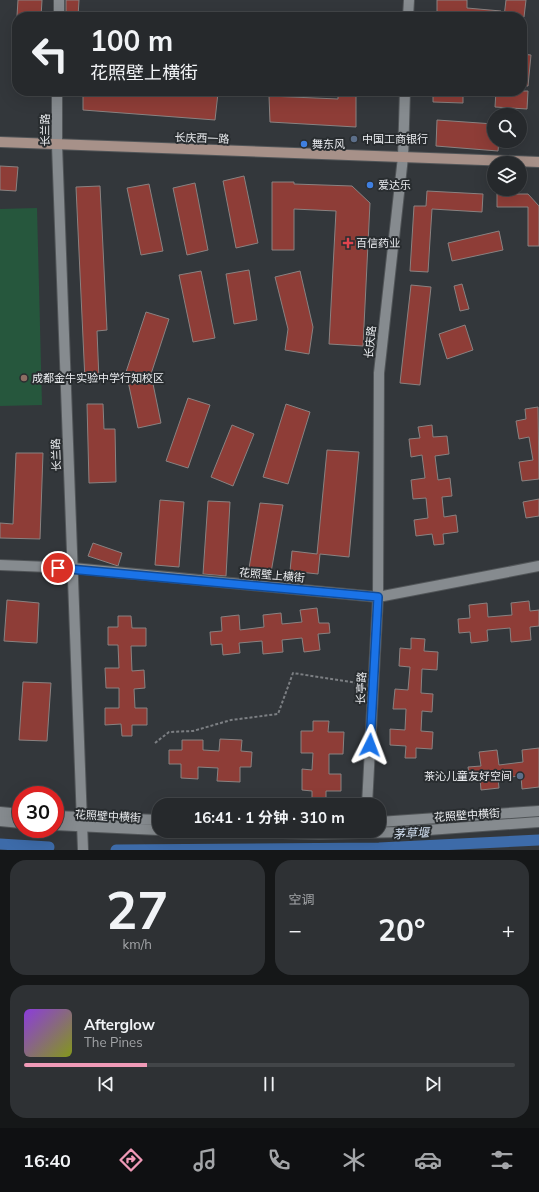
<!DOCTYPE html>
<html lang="zh">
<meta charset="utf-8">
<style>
:root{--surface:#26292c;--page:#2e3134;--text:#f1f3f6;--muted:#a4a6a9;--line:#424548;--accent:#f09ab7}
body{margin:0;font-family:Mulish,"Noto Sans SC",sans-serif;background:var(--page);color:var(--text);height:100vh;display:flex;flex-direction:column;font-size:15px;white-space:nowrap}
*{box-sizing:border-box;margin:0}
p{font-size:13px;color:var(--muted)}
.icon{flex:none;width:22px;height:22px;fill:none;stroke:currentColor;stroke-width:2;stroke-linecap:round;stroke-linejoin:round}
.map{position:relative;height:850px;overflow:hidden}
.panel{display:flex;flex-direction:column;gap:10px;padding:10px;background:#151718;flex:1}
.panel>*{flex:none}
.hud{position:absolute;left:12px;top:12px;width:515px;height:84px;border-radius:16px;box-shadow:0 4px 16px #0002,0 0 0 1px var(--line);background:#26292c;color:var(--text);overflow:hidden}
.buttons{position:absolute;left:487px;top:108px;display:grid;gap:8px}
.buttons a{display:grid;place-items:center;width:40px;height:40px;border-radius:50%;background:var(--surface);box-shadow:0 4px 16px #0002,0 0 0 1px var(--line);font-size:20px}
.speed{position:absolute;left:12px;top:786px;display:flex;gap:8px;font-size:20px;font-weight:700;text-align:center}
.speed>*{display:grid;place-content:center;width:52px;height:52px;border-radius:50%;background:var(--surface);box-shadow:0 4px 16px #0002,0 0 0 1px var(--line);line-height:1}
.speed .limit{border:6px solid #d22;background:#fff;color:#111}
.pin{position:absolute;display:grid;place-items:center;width:34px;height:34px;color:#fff;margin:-17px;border:2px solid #fff;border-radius:50%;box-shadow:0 1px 4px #0007}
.me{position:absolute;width:44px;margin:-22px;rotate:3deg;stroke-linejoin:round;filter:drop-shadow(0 0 3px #0008)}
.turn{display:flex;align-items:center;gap:14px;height:84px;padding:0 12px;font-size:18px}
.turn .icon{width:52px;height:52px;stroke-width:2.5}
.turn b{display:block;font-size:28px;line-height:34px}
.big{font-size:30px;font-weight:700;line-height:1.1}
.panel .tile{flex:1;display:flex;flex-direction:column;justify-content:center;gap:6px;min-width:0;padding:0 14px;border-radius:16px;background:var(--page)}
.panel .dial{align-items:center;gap:0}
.dial b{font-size:52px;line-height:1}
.song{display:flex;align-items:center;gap:12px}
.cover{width:48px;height:48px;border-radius:6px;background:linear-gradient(135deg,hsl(270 70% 55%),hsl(70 70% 35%))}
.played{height:4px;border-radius:2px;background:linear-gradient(90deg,var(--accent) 25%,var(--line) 25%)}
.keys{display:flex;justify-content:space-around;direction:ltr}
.heat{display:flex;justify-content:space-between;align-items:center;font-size:22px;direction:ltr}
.panel .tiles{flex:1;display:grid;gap:10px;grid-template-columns:1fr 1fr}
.tile:last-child{grid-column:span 2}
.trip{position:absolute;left:152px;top:798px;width:234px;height:40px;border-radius:16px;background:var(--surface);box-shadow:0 4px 16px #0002,0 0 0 1px var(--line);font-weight:700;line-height:40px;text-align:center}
.dock{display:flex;height:64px;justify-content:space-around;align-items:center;background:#0f1012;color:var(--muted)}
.dock .icon{width:28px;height:28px}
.dock .on{color:var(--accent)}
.dock b{font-size:18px;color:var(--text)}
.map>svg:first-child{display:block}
.green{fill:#26573d}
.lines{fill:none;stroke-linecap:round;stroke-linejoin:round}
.canal{stroke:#3d6ba9;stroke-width:11}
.building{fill:#8e3d37;stroke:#898281}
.minor-casing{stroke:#515558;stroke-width:12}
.tertiary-casing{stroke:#515558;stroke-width:12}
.secondary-casing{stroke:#515558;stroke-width:12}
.path{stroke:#7c7f83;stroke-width:2;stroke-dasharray:3 2;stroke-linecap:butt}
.minor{stroke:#868b8f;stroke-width:10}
.tertiary{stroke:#868b8f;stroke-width:10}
.secondary{stroke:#a79189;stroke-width:10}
.route-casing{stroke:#114b97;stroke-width:10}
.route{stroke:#1a73e8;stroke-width:7}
.service-dot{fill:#5c6f8a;stroke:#292d30;stroke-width:1.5}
.shop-dot{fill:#3f7fe0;stroke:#292d30;stroke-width:1.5}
.health-dot{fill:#e0444e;stroke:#292d30;stroke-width:1.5}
.education-dot{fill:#8d6e63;stroke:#292d30;stroke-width:1.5}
.labels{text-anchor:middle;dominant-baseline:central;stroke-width:4;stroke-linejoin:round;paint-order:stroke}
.street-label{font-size:11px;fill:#eceef1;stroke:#292d30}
.poi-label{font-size:11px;fill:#eceef1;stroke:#292d30;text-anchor:start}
.water-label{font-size:12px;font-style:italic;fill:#d3e0f2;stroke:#292d30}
</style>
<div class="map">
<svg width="539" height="850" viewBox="0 0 539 850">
<rect width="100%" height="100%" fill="#33373b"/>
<polygon class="green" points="37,208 42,405 0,406 0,209"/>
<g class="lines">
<g class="canal">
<polyline points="0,844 49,847"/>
<polyline points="116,850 379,848 539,840"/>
</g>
</g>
<g class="building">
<polygon points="18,0 42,0 41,17 17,16"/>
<polygon points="66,0 79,0 78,17 66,17"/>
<polygon points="437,0 467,0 467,8 501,11 501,17 437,17"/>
<polygon points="506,0 526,0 524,17 504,17"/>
<polygon points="522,54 531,55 528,86 522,86"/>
<polygon points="83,91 182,91 218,93 215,120 83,110"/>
<polygon points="338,91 356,91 356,127 270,122 269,96 338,99"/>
<polygon points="433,91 463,91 463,103 433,102"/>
<polygon points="496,91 528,91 527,109 495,107"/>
<polygon points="437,120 494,124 494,141 499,141 498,151 436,146"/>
<polygon points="0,166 18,167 16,191 0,190"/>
<polygon points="244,176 258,243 236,248 223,181"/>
<polygon points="272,182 294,182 294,184 352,186 370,203 363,346 329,344 336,211 294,209 294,250 272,250"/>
<polygon points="195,183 208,250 187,255 173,188"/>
<polygon points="149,184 163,251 141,255 127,188"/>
<polygon points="100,186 107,330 97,331 99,380 85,381 76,187"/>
<polygon points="427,191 483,194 482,212 432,209 428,272 410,271 414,206 426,206"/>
<polygon points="497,194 528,194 539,206 539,246 528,246 528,207 497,207"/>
<polygon points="499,231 503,250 452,261 448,243"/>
<polygon points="249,270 257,320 234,324 226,274"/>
<polygon points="201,271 215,338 193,342 179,275"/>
<polygon points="300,271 313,327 309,354 285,350 288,329 275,277"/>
<polygon points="462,284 469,309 460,311 454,286"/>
<polygon points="411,285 431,287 420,385 400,383"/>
<polygon points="146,312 169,319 151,374 161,423 138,428 126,372"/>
<polygon points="465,325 473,350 447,359 439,334"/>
<polygon points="188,398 210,405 188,468 166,461"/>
<polygon points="87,404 103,404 104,429 115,429 116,482 89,483"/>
<polygon points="286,404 310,412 288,484 263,477"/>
<polygon points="538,407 539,479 522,481 519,462 533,460 529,437 519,439 516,421 526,419 525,409"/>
<polygon points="232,425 254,434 233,486 211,477"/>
<polygon points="432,425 433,437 447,436 449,454 435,456 438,480 450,478 452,496 442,497 444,517 456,515 458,532 443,534 444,544 434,545 432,534 416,536 414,520 428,518 426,498 413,499 411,480 425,478 422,455 411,457 409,439 420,438 418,427"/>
<polygon points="327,450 359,452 349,557 320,554 318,574 290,571 292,551 317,554"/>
<polygon points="16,453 43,453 40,539 0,538 0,523 13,524"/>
<polygon points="539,499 539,516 526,518 523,502"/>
<polygon points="160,500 184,502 179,567 155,565"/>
<polygon points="208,501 230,502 226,576 203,574"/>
<polygon points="260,503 283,505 270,578 248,574"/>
<polygon points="93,543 122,553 118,566 88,556"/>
<polygon points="7,600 39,603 37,643 4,641"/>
<polygon points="529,601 530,611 539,610 539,626 530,627 531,640 511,642 510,628 487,630 488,641 471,643 470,632 459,633 458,619 470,618 469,605 487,603 488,617 512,615 511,603"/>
<polygon points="317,608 319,623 329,623 330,633 318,634 320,650 304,652 302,638 282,640 283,652 263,654 262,641 239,643 240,653 223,655 222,644 211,645 210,632 222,631 221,617 239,615 240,630 264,627 263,615 281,613 282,624 302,622 300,610"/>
<polygon points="118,616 131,616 132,628 146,628 146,646 131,646 132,671 144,670 145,688 134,689 135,708 147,708 147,725 132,725 132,736 122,736 121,724 105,725 105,708 119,708 119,688 106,688 105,668 119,668 118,645 108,645 108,627 118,627"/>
<polygon points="411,638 425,639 424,651 438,652 437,670 422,669 421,693 433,694 432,712 422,711 421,731 433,732 432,749 416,748 416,758 405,758 406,746 390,745 390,729 405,730 406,709 393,709 395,689 408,690 410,667 399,666 400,648 411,649"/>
<polygon points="23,682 51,683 47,741 19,740"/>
<polygon points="313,721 329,721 328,732 344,732 343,754 329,754 329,774 341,774 341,791 326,791 326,803 312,803 312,791 302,790 302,769 312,770 313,753 301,753 301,731 313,731"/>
<polygon points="220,739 242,740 241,751 252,752 251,767 240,767 240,782 217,781 218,768 198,767 198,779 181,778 181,764 169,764 169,750 182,750 182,740 203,740 203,750 219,751"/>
<polygon points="539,748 539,787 522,789 521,776 498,778 499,788 481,790 480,779 470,781 468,767 481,766 479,752 497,750 499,765 523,762 522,750"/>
</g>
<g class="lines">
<g class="minor-casing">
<g id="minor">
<polyline points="408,17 409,0"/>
<polyline points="0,565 73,568 378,597 539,566"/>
<polyline points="367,805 378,597 379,373 403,157 405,91"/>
</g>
</g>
<g class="tertiary-casing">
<g id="tertiary">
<polyline points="59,17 59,0"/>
<polyline points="57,91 57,145 83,850"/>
<polyline points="0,812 21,814"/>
<polyline points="55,816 159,820"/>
<polyline points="0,821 21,823"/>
<polyline points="379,822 539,811"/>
<polyline points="55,825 159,830"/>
<polyline points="206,831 319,834 401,832 539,822"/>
</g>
</g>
<g class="secondary-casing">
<polyline id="secondary" points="0,142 539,162"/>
</g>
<polyline class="path" points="155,743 169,732 193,731 231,720 278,714 293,673 364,684"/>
<use href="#minor" class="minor"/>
<use href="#tertiary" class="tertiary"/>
<use href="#secondary" class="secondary"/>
</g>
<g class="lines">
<g class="route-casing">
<polyline id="route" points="58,568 378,597 370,745"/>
</g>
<use href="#route" class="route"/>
</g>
<g class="service-dot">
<circle cx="354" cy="139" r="4"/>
<circle cx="520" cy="776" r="4"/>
</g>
<g class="shop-dot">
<circle cx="304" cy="144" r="4"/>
<circle cx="370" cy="185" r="4"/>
</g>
<path class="health-dot" d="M346 237h4v4h4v4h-4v4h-4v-4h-4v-4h4z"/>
<circle class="education-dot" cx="24" cy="378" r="4"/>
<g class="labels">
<g class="street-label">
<text transform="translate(45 130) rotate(-90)">长兰路</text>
<text transform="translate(202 138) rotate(2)">长庆西一路</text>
<text transform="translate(370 342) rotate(-84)">长庆路</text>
<text transform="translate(56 455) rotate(-92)">长兰路</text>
<text transform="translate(272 575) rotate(5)">花照壁上横街</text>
<text transform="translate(361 688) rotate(-87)">长亭路</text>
<text transform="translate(467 815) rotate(-4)">花照壁中横街</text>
<text transform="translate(108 816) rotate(3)">花照壁中横街</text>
</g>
<g class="poi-label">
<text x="362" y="139">中国工商银行</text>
<text x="312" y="144">舞东风</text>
<text x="378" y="185">爱达乐</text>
<text x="356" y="243">百信药业</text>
<text x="32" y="378">成都金牛实验中学行知校区</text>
<text x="512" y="776" text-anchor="end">茶沁儿童友好空间</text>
</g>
<g class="water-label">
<text transform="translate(411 833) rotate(-3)">茅草堰</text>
</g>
</g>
</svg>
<div class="buttons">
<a><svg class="icon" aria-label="search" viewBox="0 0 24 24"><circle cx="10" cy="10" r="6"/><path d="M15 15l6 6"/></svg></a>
<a><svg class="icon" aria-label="layers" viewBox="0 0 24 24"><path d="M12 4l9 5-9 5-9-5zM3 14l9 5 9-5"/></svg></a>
</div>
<div class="speed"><div class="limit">30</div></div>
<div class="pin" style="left:58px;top:568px;background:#d93025"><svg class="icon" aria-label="arrive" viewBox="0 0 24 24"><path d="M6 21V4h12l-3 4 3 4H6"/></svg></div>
<svg class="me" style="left:370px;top:745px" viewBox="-20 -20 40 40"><path d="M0-17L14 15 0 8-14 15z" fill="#1a73e8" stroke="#fff" stroke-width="4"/></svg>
<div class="trip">16:41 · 1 分钟 · 310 m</div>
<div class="hud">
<div class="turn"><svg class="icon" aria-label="left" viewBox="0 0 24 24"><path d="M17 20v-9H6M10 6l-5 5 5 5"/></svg><div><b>100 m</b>花照壁上横街</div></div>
</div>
</div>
<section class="panel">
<div class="tiles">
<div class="tile dial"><b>27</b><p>km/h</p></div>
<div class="tile"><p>空调</p>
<div class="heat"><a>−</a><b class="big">20°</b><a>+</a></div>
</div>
<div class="tile">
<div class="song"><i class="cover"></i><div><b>Afterglow</b><p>The Pines</p></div></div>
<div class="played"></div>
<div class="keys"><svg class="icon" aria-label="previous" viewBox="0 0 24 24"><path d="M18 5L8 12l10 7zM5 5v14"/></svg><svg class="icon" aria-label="pause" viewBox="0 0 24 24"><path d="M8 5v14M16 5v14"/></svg><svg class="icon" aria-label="next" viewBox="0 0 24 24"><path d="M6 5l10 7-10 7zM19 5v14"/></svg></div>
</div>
</div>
</section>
<nav class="dock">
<b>16:40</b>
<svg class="icon on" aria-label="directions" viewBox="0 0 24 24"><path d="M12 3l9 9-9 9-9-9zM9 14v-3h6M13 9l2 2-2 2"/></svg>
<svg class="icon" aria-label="music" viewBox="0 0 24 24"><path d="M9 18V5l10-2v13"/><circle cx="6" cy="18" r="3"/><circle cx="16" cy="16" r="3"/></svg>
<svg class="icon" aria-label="phone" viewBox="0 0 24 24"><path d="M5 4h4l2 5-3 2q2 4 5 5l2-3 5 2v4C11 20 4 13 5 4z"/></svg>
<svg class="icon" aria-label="climate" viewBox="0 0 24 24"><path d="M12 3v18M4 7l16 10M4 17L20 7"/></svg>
<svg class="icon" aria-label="car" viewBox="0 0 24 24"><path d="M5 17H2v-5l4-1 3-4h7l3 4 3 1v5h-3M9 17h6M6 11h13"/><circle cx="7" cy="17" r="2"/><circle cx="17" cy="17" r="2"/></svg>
<svg class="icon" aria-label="filters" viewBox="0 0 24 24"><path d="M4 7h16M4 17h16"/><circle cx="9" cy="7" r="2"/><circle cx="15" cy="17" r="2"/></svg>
</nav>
